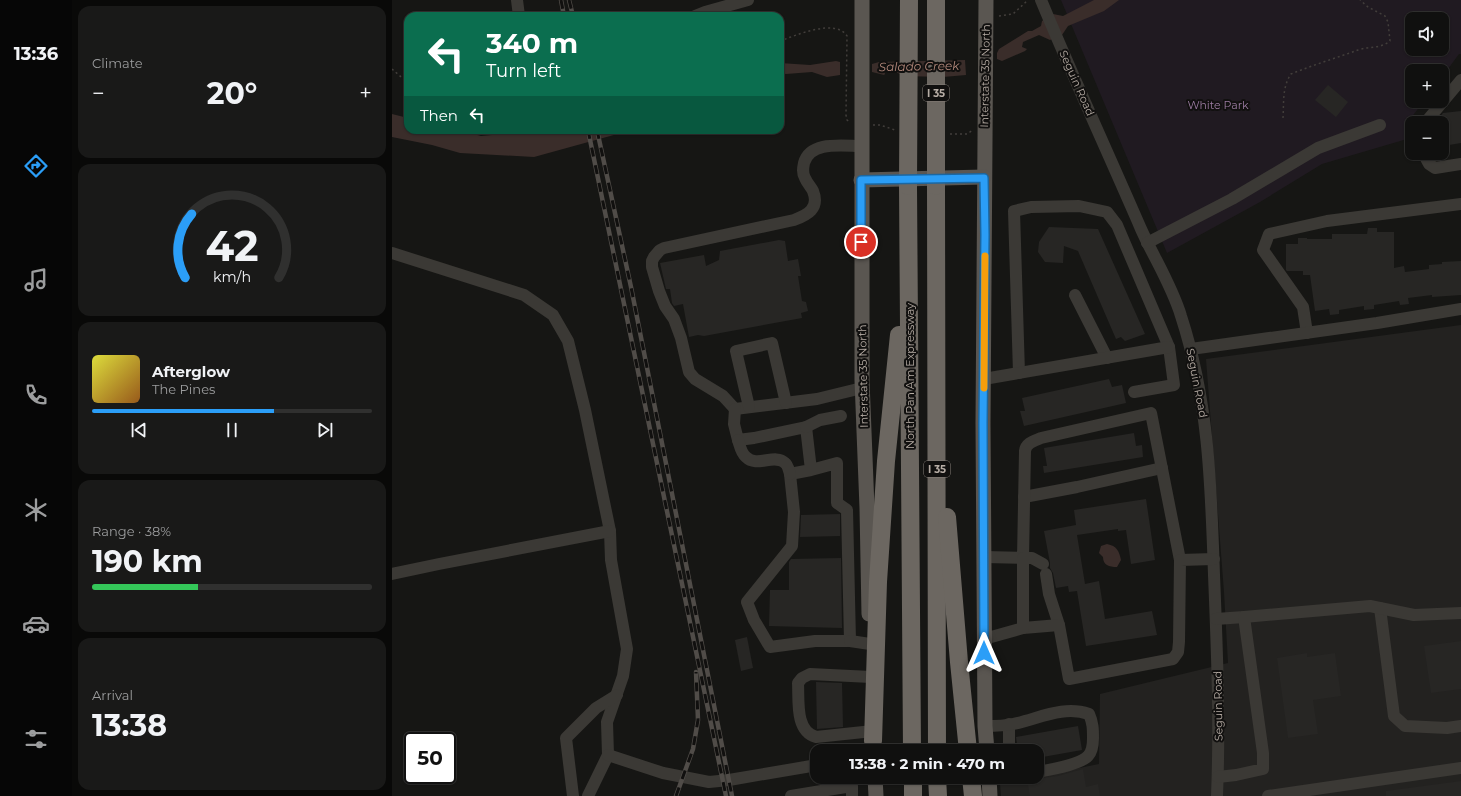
<!DOCTYPE html>
<meta charset="utf-8">
<style>
:root{--surface:#10100f;--page:#191918;--text:#f1f3f6;--muted:#9c9d9e;--line:#30302f;--accent:#2b9ef7}
body{margin:0;font-family:Montserrat,sans-serif;background:var(--page);color:var(--text);height:100vh;display:flex;flex-direction:column;font-size:15px;white-space:nowrap}
*{box-sizing:border-box;margin:0}
p{font-size:13px;color:var(--muted)}
.icon{flex:none;width:22px;height:22px;fill:none;stroke:currentColor;stroke-width:2;stroke-linecap:round;stroke-linejoin:round}
.map{position:relative;flex:1;overflow:hidden}
.side{display:flex;flex-direction:column;gap:6px;padding:6px;background:#090908;width:320px}
.side>*{flex:none}
.top-card{position:absolute;left:12px;top:12px;width:380px;height:122px;border-radius:12px;box-shadow:0 1px 3px #0004,0 0 0 1px var(--line);background:#0b6e4f;color:#fff;overflow:hidden}
.fabs{position:absolute;left:1013px;top:12px;display:grid;gap:8px}
.fabs a{display:grid;place-items:center;width:44px;height:44px;border-radius:8px;background:var(--surface);box-shadow:0 1px 3px #0004,0 0 0 1px var(--line);font-size:20px}
.speed{position:absolute;left:12px;top:732px;display:flex;gap:8px;font-size:20px;font-weight:700;text-align:center}
.speed>*{display:grid;place-content:center;width:52px;height:52px;border-radius:50%;background:var(--surface);box-shadow:0 1px 3px #0004,0 0 0 1px var(--line);line-height:1}
.speed .limit{border:2px solid #111;border-radius:6px;background:#fff;color:#111}
.pin{position:absolute;display:grid;place-items:center;width:34px;height:34px;color:#fff;margin:-17px;border:2px solid #fff;border-radius:50%;box-shadow:0 1px 4px #0007}
.me{position:absolute;width:44px;margin:-22px;rotate:0deg;stroke-linejoin:round;filter:drop-shadow(0 0 3px #0008)}
.turn{display:flex;align-items:center;gap:14px;height:84px;padding:0 16px;font-size:18px}
.turn .icon{width:52px;height:52px;stroke-width:2.5}
.turn b{display:block;font-size:28px;line-height:34px}
.then{display:flex;align-items:center;height:38px;padding:0 16px;background:#0003;gap:8px;font-size:15px}
.big{font-size:30px;font-weight:700;line-height:1.1}
.side .widget{flex:1;display:flex;flex-direction:column;justify-content:center;gap:6px;min-width:0;padding:0 14px;border-radius:12px;background:var(--page)}
.side .dial{align-items:center;gap:0}
.dial svg{height:104px;overflow:visible;fill:none;stroke:var(--line);stroke-width:7;stroke-linecap:round;text-anchor:middle}
.dial text{fill:var(--text);stroke:none}
.song{display:flex;align-items:center;gap:12px}
.cover{width:48px;height:48px;border-radius:6px;background:linear-gradient(135deg,hsl(60 70% 55%),hsl(30 70% 35%))}
.played{height:4px;border-radius:2px;background:linear-gradient(90deg,var(--accent) 65%,var(--line) 65%)}
.keys{display:flex;justify-content:space-around;direction:ltr}
.heat{display:flex;justify-content:space-between;align-items:center;font-size:22px;direction:ltr}
.charge{height:6px;border-radius:3px;background:linear-gradient(90deg,#34c759 38%,var(--line) 0)}
.trip{position:absolute;left:418px;top:744px;width:234px;height:40px;border-radius:12px;background:var(--surface);box-shadow:0 1px 3px #0004,0 0 0 1px var(--line);font-weight:700;line-height:40px;text-align:center}
main{display:flex;flex:1;min-height:0}
.tab-bar{display:flex;flex-direction:column;width:72px;justify-content:space-around;align-items:center;background:#060606;color:var(--muted)}
.tab-bar .icon{width:28px;height:28px}
.tab-bar .on{color:var(--accent)}
.tab-bar b{font-size:18px;color:var(--text)}
.map>svg:first-child{display:block}
.built{fill:#232220}
.green{fill:#201a21;fill-rule:evenodd}
.water{fill:#3a2d2a}
.building{fill:#272624}
.lines{fill:none;stroke-linecap:round;stroke-linejoin:round}
.path{stroke:#423e3b;stroke-width:1.5;stroke-dasharray:2 3;stroke-linecap:butt}
.minor{stroke:#3b3935;stroke-width:12}
.major{stroke:#5a5651;stroke-width:15}
.highway{stroke:#6c6761;stroke-width:18}
.rail-casing{stroke:#504c48;stroke-width:4.5}
.rail{stroke:#11100f;stroke-width:3;stroke-dasharray:9;stroke-linecap:butt}
.highway-bridge{stroke:#6c6761;stroke-width:18}
.route-casing{stroke:#1c67a1;stroke-width:10}
.route{stroke:#2b9ef7;stroke-width:7}
.slow{stroke:#f59e0b;stroke-width:7}
.labels{text-anchor:middle;dominant-baseline:central;stroke-width:4;stroke-linejoin:round;paint-order:stroke}
.shield{fill:#11100f;stroke:#857e78;stroke-width:1}
.shield-label{font-size:10px;font-weight:bold;fill:#b7ada5}
.street-label{font-size:11px;fill:#b7ada5;stroke:#11100f}
.park-label{font-size:11px;fill:#9c7ca2;stroke:#11100f}
.water-label{font-size:12px;font-style:italic;fill:#b3887b;stroke:#11100f}
</style>
<main>
<nav class="tab-bar">
<b>13:36</b>
<svg class="icon on" aria-label="directions" viewBox="0 0 24 24"><path d="M12 3l9 9-9 9-9-9zM9 14v-3h6M13 9l2 2-2 2"/></svg>
<svg class="icon" aria-label="music" viewBox="0 0 24 24"><path d="M9 18V5l10-2v13"/><circle cx="6" cy="18" r="3"/><circle cx="16" cy="16" r="3"/></svg>
<svg class="icon" aria-label="phone" viewBox="0 0 24 24"><path d="M5 4h4l2 5-3 2q2 4 5 5l2-3 5 2v4C11 20 4 13 5 4z"/></svg>
<svg class="icon" aria-label="climate" viewBox="0 0 24 24"><path d="M12 3v18M4 7l16 10M4 17L20 7"/></svg>
<svg class="icon" aria-label="car" viewBox="0 0 24 24"><path d="M5 17H2v-5l4-1 3-4h7l3 4 3 1v5h-3M9 17h6M6 11h13"/><circle cx="7" cy="17" r="2"/><circle cx="17" cy="17" r="2"/></svg>
<svg class="icon" aria-label="filters" viewBox="0 0 24 24"><path d="M4 7h16M4 17h16"/><circle cx="9" cy="7" r="2"/><circle cx="15" cy="17" r="2"/></svg>
</nav>
<section class="side">
<div class="widget"><p>Climate</p>
<div class="heat"><a>−</a><b class="big">20°</b><a>+</a></div>
</div>
<div class="widget dial"><svg viewBox="0 0 100 80">
<path d="M14 69A42 42 0 1 1 86 69"/>
<path d="M14 69A42 42 0 0 1 19 20" stroke="#2b9ef7"/>
<text x="50" y="56" font-size="32" font-weight="700">42</text>
<text x="50" y="72" font-size="11">km/h</text>
</svg></div>
<div class="widget">
<div class="song"><i class="cover"></i><div><b>Afterglow</b><p>The Pines</p></div></div>
<div class="played"></div>
<div class="keys"><svg class="icon" aria-label="previous" viewBox="0 0 24 24"><path d="M18 5L8 12l10 7zM5 5v14"/></svg><svg class="icon" aria-label="pause" viewBox="0 0 24 24"><path d="M8 5v14M16 5v14"/></svg><svg class="icon" aria-label="next" viewBox="0 0 24 24"><path d="M6 5l10 7-10 7zM19 5v14"/></svg></div>
</div>
<div class="widget"><p>Range · 38%</p><b class="big">190 km</b><div class="charge"></div></div>
<div class="widget"><p>Arrival</p><b class="big">13:38</b></div>
</section>
<div class="map">
<svg width="1069" height="796" viewBox="0 0 1069 796">
<rect width="100%" height="100%" fill="#161614"/>
<polygon class="built" points="1069,325 1069,796 609,796 608,784 707,764 708,694 836,663 832,592 814,359"/>
<path class="green" d="M669 0H1069V54H1067L1050 77V71H1020V101H1032L1015 123V139L930 164 868 202 775 253ZM1020 19H1050V49H1020Z"/>
<g class="water">
<polygon points="702,0 727,0 712,11 676,26 670,35 658,40 647,35 631,42 630,47 635,49 633,51 610,61 605,59 605,53 607,49 636,31 640,31 649,26 650,21 661,14 671,16"/>
<polygon points="573,60 574,75 551,77 511,76 501,70 493,68 492,70 493,74 492,75 480,72 480,64 487,62"/>
<polygon points="444,61 448,62 448,75 435,77 420,72 394,74 388,73 388,63 418,65"/>
<polygon points="0,114 16,118 16,130 68,130 89,136 100,135 149,133 155,135 188,134 204,130 232,130 229,133 142,157 68,153 40,145 0,137"/>
<path d="M715 544C725 546 727 551 729 560L725 567C717 567 711 565 711 557L707 553 709 546Z"/>
</g>
<g class="building">
<polygon points="936,85 956,102 944,117 923,100"/>
<polygon points="1069,111 1069,143 1051,146 1050,123 1048,123 1047,118 1051,113"/>
<polygon points="657,227 706,229 753,334 733,341 729,337 724,339 686,251 672,246 671,263 653,262 646,252 647,242"/>
<polygon points="976,228 985,228 985,232 1002,232 1002,268 1012,266 1013,272 1037,269 1037,265 1050,264 1050,262 1069,261 1069,295 1040,297 1040,295 1016,298 1017,304 1008,305 1007,301 982,305 982,309 972,310 972,306 947,310 947,314 938,315 937,309 923,311 918,275 911,275 911,271 895,271 894,270 894,244 906,244 906,238 915,238 915,239 940,239 940,234 975,234"/>
<polygon points="387,240 393,241 396,261 406,259 409,276 406,276 410,301 414,302 416,311 409,313 410,318 312,336 306,335 297,337 291,304 282,306 280,303 278,289 274,289 268,263 312,255 314,266 327,260 328,251"/>
<polygon points="717,379 720,387 730,385 734,403 632,426 628,411 633,411 630,398"/>
<polygon points="742,433 744,446 750,445 751,457 652,473 651,466 655,466 652,448"/>
<polygon points="754,499 763,560 739,564 734,530 726,531 726,529 685,535 693,584 707,581 713,619 760,611 765,635 694,646 685,591 677,592 676,586 664,588 661,573 658,568 658,563 652,531 684,525 682,510"/>
<polygon points="448,514 448,536 408,537 409,515"/>
<polygon points="449,558 450,628 377,626 378,590 397,590 397,562 399,559"/>
<polygon points="355,637 361,668 349,671 343,640"/>
<polygon points="1069,641 1069,689 1039,693 1032,646"/>
<polygon points="915,653 915,657 943,653 949,696 921,700 926,734 896,738 885,658"/>
<polygon points="424,682 450,683 451,727 425,729"/>
<polygon points="686,726 690,750 645,758 645,751 626,751 624,737"/>
<polygon points="691,769 694,787 706,784 708,796 638,796 635,780 666,776"/>
<polygon points="1069,781 1069,796 994,796 994,791"/>
</g>
<g class="lines">
<g class="path">
<polyline points="607,16 621,14 636,0"/>
<path d="M388 41C405 35 443 18 455 36L454 115 455 120 458 122"/>
<polyline points="0,69 16,83"/>
<path d="M891 118C892 103 890 87 899 74 921 65 944 58 966 50 978 46 988 49 998 41L996 22 993 16 976 7 968 0"/>
<polyline points="481,125 488,125 503,130"/>
<polyline points="558,134 575,134 581,130"/>
</g>
<g class="minor">
<polyline points="125,0 127,16"/>
<path d="M649 0C681 77 716 153 749 229 762 258 780 286 789 316 817 402 819 486 822 575 825 649 828 722 825 796"/>
<polyline points="303,16 313,12 356,0"/>
<polyline points="1033,123 1069,80"/>
<path d="M470 146C452 146 418 140 412 163 411 168 410 173 413 178 415 183 419 187 421 191 428 209 415 215 402 220L272 248 268 250 262 257 260 261V267L267 291 273 306 282 319 289 338 297 372 303 379 331 396 343 409 425 399 470 388"/>
<polyline points="1031,153 1037,164 1043,168 1069,164"/>
<polyline points="755,243 840,199 926,148 988,125"/>
<polyline points="0,253 132,295 161,315 176,341 193,410 218,531 219,560 235,649 231,676 215,722 216,755 196,796"/>
<polyline points="683,295 715,358"/>
<polyline points="915,333 911,307 871,250 877,234 935,221 1069,204"/>
<polyline points="799,349 985,323 1069,309"/>
<polyline points="627,373 622,211 639,207 687,206 715,212 725,225 777,347 782,385 742,392"/>
<polyline points="592,379 777,347"/>
<polyline points="357,407 344,351 380,343 394,403"/>
<polyline points="343,409 342,424 346,440 362,438 414,427 419,470 398,474 402,512 400,546 355,602 362,620 378,647 423,641 458,641 455,510 445,503 445,463 419,470"/>
<polyline points="414,427 428,420 449,416"/>
<path d="M346 440C348 446 349 453 354 457 365 468 383 453 393 463 396 465 397 471 398 474"/>
<polyline points="632,497 685,487 770,468"/>
<path d="M592 557 631 558 633 451C634 443 642 441 649 438L759 413 788 560"/>
<polyline points="0,574 47,564 218,531"/>
<polyline points="654,574 657,594 667,625"/>
<polyline points="988,608 1002,716 1013,726 1055,728 1069,726"/>
<polyline points="824,619 852,617"/>
<polyline points="631,628 667,625 677,679 781,659 786,652 787,642 788,560 822,559"/>
<polyline points="592,639 631,628 631,558 640,558 651,564"/>
<polyline points="458,641 478,644"/>
<path d="M479 677 418 674 410 678 406 683C407 701 403 731 424 737L481 731"/>
<polyline points="617,724 617,751"/>
<path d="M593 726C602 726 612 726 621 724 646 719 671 705 697 714 701 723 701 729 701 738 701 744 700 752 696 756 688 765 657 770 645 772"/>
<polyline points="216,755 271,773 317,782 337,780 425,765"/>
<polyline points="826,777 844,775 871,769 871,753 852,617 978,606 1022,615 1069,613"/>
<polyline points="181,796 174,738 204,708 225,695"/>
<polyline points="399,796 460,786 460,796"/>
<polyline points="876,796 1069,768"/>
</g>
<g class="major">
<polyline points="470,0 470,380 475,508 477,614"/>
<polyline points="594,0 591,423 593,726 595,751"/>
<polyline points="469,180 592,177"/>
<polyline points="483,777 484,796"/>
<polyline points="597,777 598,796"/>
</g>
<g class="highway">
<polyline points="516,186 520,751"/>
<polyline points="544,186 545,751"/>
<polyline points="555,517 567,662 576,751"/>
<polyline points="481,741 486,582 494,461 507,335"/>
<polyline points="521,777 521,796"/>
<polyline points="545,777 546,796"/>
<polyline points="579,777 581,796"/>
</g>
<g class="rail-casing">
<g id="rail">
<polyline points="169,0 172,16"/>
<polyline points="177,0 181,16"/>
<polyline points="196,130 334,796"/>
<polyline points="205,130 239,287 340,796"/>
<polyline points="284,796 301,749 306,720 304,672"/>
</g>
</g>
<use href="#rail" class="rail"/>
<g class="highway-bridge">
<polyline points="544,0 544,186"/>
<polyline points="516,186 517,0"/>
</g>
</g>
<g class="lines">
<g class="route-casing">
<polyline id="route" points="469,242 469,180 592,178 593,235 591,423 592,653"/>
</g>
<use href="#route" class="route"/>
<polyline class="slow" points="592,388 593,256"/>
</g>
<g class="labels">
<g class="shield">
<rect x="531" y="85" width="26" height="16" rx="3"/>
<rect x="532" y="461" width="26" height="16" rx="3"/>
</g>
<g class="shield-label">
<text x="544" y="93">I 35</text>
<text x="545" y="469">I 35</text>
</g>
<g class="street-label">
<text transform="translate(593 76) rotate(-89)">Interstate 35 North</text>
<text transform="translate(685 83) rotate(66)">Seguin Road</text>
<text transform="translate(471 376) rotate(-91)">Interstate 35 North</text>
<text transform="translate(518 376) rotate(-90)">North Pan Am Expressway</text>
<text transform="translate(805 383) rotate(79)">Seguin Road</text>
<text transform="translate(826 706) rotate(-91)">Seguin Road</text>
</g>
<g class="park-label">
<text x="826" y="105">White Park</text>
</g>
<g class="water-label">
<text transform="translate(527 66) rotate(-1)">Salado Creek</text>
</g>
</g>
</svg>
<div class="fabs">
<a><svg class="icon" aria-label="sound" viewBox="0 0 24 24"><path d="M4 9h4l5-4v14l-5-4H4zM17 9q2 3 0 6"/></svg></a>
<a>+</a>
<a>−</a>
</div>
<div class="speed"><div class="limit">50</div></div>
<div class="pin" style="left:469px;top:242px;background:#d93025"><svg class="icon" aria-label="arrive" viewBox="0 0 24 24"><path d="M6 21V4h12l-3 4 3 4H6"/></svg></div>
<svg class="me" style="left:592px;top:653px" viewBox="-20 -20 40 40"><path d="M0-17L14 15 0 8-14 15z" fill="#2b9ef7" stroke="#fff" stroke-width="4"/></svg>
<div class="trip">13:38 · 2 min · 470 m</div>
<div class="top-card">
<div class="turn"><svg class="icon" aria-label="left" viewBox="0 0 24 24"><path d="M17 20v-9H6M10 6l-5 5 5 5"/></svg><div><b>340 m</b>Turn left</div></div>
<div class="then">Then<svg class="icon" aria-label="left" viewBox="0 0 24 24"><path d="M17 20v-9H6M10 6l-5 5 5 5"/></svg></div>
</div>
</div>
</main>
